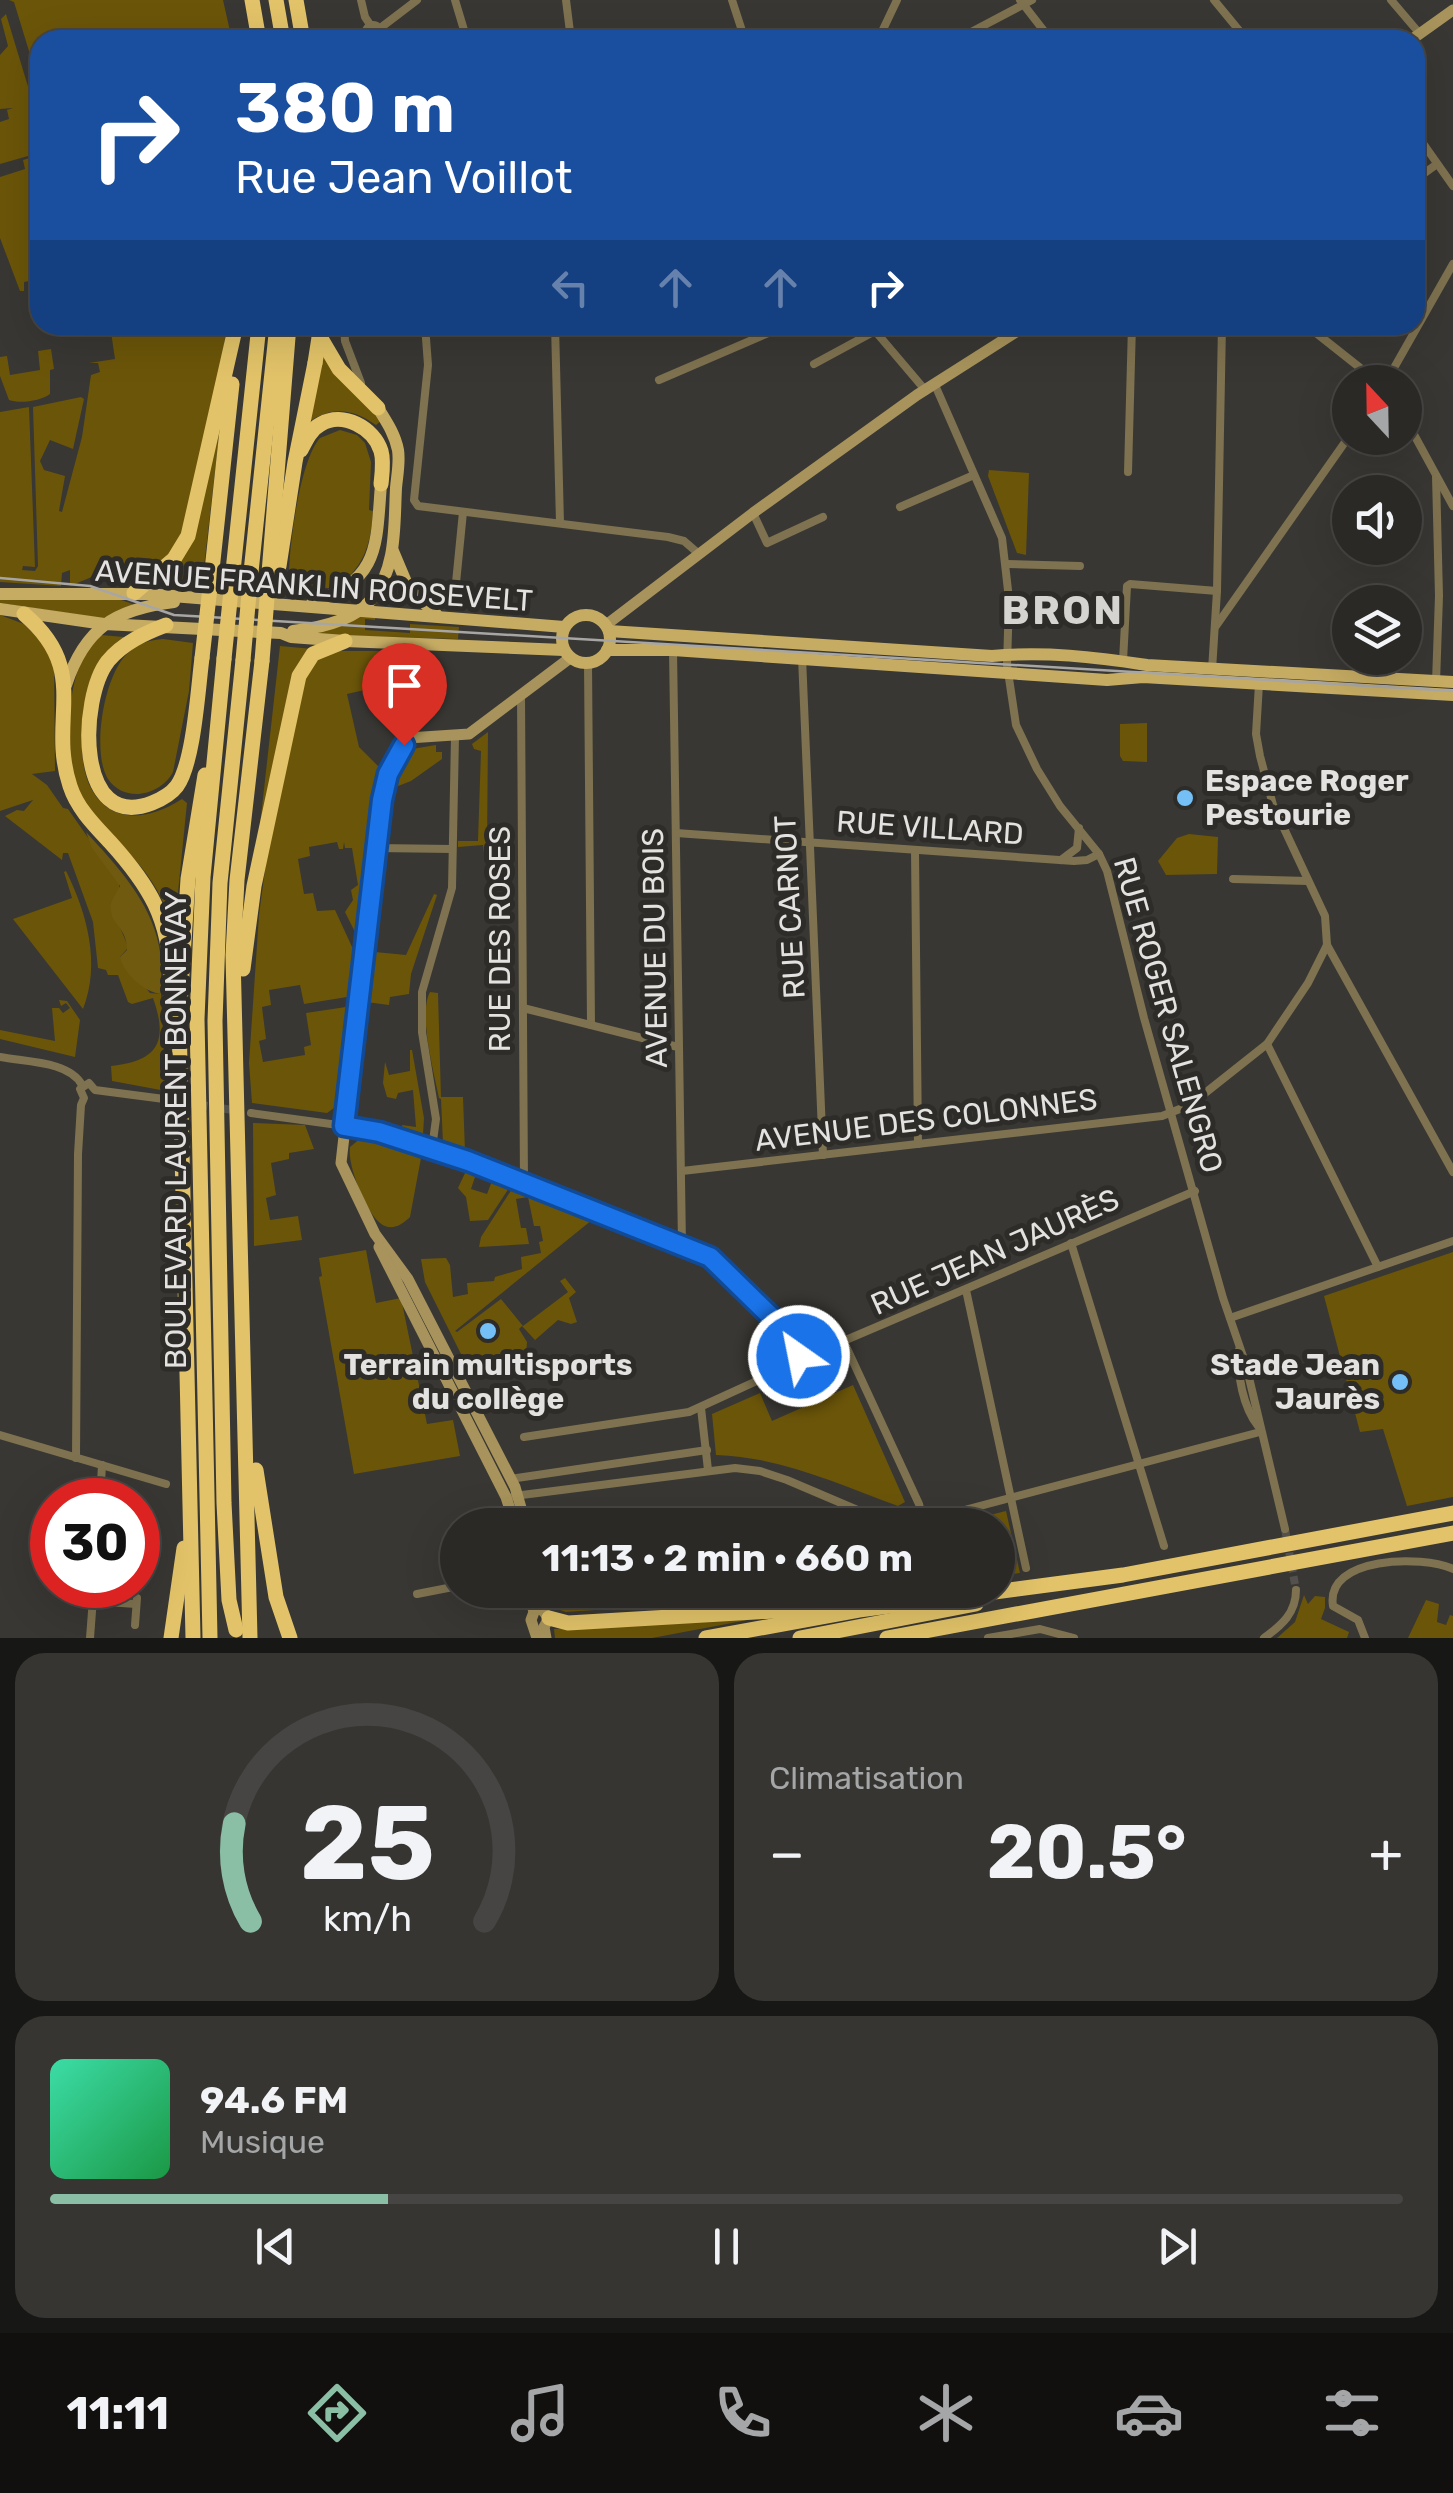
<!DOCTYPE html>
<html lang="fr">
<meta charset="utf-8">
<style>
:root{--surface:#2a2926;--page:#363532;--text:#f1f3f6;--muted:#a5a6a7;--line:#464543;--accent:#8abfa5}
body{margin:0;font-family:Rubik,sans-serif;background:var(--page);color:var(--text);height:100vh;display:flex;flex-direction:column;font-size:38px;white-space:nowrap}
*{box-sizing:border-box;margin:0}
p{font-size:32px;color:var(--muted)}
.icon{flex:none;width:55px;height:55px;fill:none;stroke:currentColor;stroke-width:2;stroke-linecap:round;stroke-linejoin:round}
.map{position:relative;height:1638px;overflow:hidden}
.side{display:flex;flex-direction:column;gap:15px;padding:15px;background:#171715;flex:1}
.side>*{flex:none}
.banner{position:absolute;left:30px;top:30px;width:1395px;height:305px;border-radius:30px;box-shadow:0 10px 40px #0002,0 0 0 2px var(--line);background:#1a4fa0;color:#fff;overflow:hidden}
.needle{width:65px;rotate:338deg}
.controls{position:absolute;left:1332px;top:365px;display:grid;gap:20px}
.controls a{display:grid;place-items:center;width:90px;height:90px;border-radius:50%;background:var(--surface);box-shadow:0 10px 40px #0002,0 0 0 2px var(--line);font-size:50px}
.speed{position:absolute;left:30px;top:1478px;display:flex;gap:20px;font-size:50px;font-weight:700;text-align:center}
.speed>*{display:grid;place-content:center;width:130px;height:130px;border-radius:50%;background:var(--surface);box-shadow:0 10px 40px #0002,0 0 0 2px var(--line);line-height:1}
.speed .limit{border:15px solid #d22;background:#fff;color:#111}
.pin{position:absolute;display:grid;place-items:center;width:85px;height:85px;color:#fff;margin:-102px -42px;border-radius:50% 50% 50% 0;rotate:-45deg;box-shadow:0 0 10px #0007}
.pin .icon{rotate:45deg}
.me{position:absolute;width:110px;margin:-55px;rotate:327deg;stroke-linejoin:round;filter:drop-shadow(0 0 8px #0008)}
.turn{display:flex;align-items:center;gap:35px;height:210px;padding:0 40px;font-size:45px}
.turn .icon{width:130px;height:130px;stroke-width:2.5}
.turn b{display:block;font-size:70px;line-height:85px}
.lanes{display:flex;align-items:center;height:95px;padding:0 40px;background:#0003;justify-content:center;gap:50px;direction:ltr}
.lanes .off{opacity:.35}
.big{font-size:75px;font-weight:700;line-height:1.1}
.side .tile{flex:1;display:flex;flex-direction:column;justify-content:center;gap:15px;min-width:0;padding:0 35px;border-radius:30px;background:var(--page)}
.side .dial{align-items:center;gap:0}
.dial svg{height:260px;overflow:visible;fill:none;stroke:var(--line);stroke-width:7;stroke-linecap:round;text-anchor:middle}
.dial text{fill:var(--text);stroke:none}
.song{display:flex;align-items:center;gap:30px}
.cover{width:120px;height:120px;border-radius:15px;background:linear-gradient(135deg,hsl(160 70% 55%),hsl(140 70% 35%))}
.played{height:10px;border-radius:5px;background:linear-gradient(90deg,var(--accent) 25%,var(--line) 25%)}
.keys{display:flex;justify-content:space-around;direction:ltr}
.heat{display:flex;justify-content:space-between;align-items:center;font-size:55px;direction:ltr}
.side .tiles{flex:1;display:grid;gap:15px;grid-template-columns:1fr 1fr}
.tile:last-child{grid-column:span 2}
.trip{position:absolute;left:440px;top:1508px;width:575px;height:100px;border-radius:50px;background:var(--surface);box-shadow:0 10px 40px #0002,0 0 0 2px var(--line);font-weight:700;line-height:100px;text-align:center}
.menu{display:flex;height:160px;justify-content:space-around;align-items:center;background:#11100f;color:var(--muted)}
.menu .icon{width:70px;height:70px}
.menu .active{color:var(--accent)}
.menu b{font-size:45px;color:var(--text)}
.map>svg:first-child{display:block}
.green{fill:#6b5509}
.forest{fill:#705a0f}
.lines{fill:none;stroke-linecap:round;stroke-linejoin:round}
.street-tunnel{stroke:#52514d;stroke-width:8;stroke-dasharray:8 4;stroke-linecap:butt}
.street{stroke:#7e7250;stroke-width:8}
.secondary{stroke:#a7935b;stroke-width:11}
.primary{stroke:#c6ac63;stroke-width:12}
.highway{stroke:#e2c369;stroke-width:15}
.tram{stroke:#a7a6a4;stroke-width:2.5}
.highway-bridge{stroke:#e2c369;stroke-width:15}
.route-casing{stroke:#114b97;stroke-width:25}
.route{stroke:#1a73e8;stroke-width:18}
.poi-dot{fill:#74c0f6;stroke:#2e2c29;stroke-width:4}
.labels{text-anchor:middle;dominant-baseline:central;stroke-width:10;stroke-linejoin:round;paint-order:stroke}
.street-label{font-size:30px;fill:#e3e2e0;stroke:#2e2c29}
.poi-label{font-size:30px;font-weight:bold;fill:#e3e2e0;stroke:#2e2c29;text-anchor:start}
.district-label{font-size:40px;font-weight:bold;letter-spacing:2.5px;fill:#d5d4d0;stroke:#2e2c29}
</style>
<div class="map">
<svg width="1453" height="1638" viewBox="0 0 1453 1638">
<rect width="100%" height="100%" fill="#383733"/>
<g class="green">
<polygon points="9,0 223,0 232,40 40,40 40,87 14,2"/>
<polygon points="6,14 40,126 40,149 35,154 0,164 0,122 9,119 7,110 13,108 0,109 0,55 8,46 1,19"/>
<polygon points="40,155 40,279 24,282 24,291 20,291 0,238 0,177 25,169 23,160"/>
<polygon points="110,325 116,330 160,335 162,325 227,325 219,378 178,547 142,581 134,582 99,574 70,586 70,570 62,573 61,586 0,582 0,412 29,407 35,567 23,566 22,570 35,571 38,566 33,407 81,397 84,399 73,449 50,440 40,461 44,470 65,476 59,511 62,512 82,437 91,375 100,372 98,363 89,363 115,359"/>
<path d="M51 349 54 369 50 370V394C41 401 20 404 9 400L0 376V357L7 356 10 375 40 370 38 351Z"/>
<path d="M323 354 381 421 376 425C353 409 334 406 310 421Z"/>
<polygon points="221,419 202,584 155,582 171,569"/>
<path d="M340 430 357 435 365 443 371 462 369 510 373 511C371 546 363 569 334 589 319 586 305 590 289 589 287 557 299 461 320 438Z"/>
<polygon points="989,470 1029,473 1026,555 1017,553 988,476"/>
<polygon points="0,599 118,599 133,604 107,619 0,603"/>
<polygon points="365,613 376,614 375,620 365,619 365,630 410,633 410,624 459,627 458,639 313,635"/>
<path d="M0 615 24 624 54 654 55 771 32 774 47 785 63 808 68 809 119 882V891L110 904 127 944V949L120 957 150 993 161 994 166 1091 112 1081 111 1066C157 1061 169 1043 153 998L132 1004 128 1002 118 975H108L106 970 98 968 93 922 68 853H63L62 860 5 816 17 810 24 811 33 800 0 811Z"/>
<path d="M101 635 124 637C112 661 92 689 86 716 69 788 110 845 182 799L187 803 175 922 170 919C150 861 116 848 85 801 67 774 69 734 71 703 74 676 81 654 101 635Z"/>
<path d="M163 639 193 643 189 691 173 772C161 795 125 804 108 779 91 752 104 674 128 653 138 643 150 640 163 639Z"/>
<polygon points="280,646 313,649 260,825"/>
<polygon points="327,651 384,651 389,661 391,684 347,694 359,747 379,767 373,786 355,932 345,912 353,900 351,890 358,885 352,848 345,848 344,842 343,849 339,849 337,842 309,847 310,856 298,859 304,894 313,893 317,911 335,910 353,949 347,997 304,1004 300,985 269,990 271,1005 262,1007 266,1039 259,1041 263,1062 305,1055 304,1047 311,1045 306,1013 346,1007 334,1108 327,1113 252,1103 249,1063 259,915 267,855 304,674"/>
<polygon points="1147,723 1147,762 1123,761 1120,756 1120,724"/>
<polygon points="488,732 487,853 484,853 483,845 458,847 458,841 478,841 481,751 474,749 472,744"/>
<path d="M436 745V752H442V759L411 781 393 788C398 775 402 761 412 749Z"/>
<polygon points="1189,834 1218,837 1217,874 1166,875 1158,861 1177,838"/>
<path d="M66 871C87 913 101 964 83 1009L13 919 72 898 64 872Z"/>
<polygon points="434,894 437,895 411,974 409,994 390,997 389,1005 366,1002 369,974 373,970 370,969 378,901 381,902 375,952 406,955"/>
<path d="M430 992 438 993 441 1097H463L465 1151 443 1143 441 1099 439 1098C434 1072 418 1014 430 992Z"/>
<polygon points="59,1000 67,1001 80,1020 75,1057 0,1039 0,1030 55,1041 52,1008 59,1008 63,1013 70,1008 66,1003 61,1006"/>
<polygon points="410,1050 412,1050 424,1118 423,1135 403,1130 402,1125 416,1127 413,1090 398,1093 396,1099 387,1097 383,1083 385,1062 389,1075 410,1071"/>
<polygon points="253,1123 305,1125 314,1149 289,1153 289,1159 271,1163 276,1195 266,1198 270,1220 298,1216 302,1240 254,1246"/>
<path d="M361 1138 415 1151 421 1158 410 1217C402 1225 391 1232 380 1223 366 1212 347 1165 350 1147Z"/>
<polygon points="466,1171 476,1174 471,1189 487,1194 492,1181 509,1188 488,1220 470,1221 466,1197 458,1188"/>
<polygon points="512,1189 592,1220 455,1331 457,1332 501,1299 523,1326 568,1292 560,1281 565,1278 576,1292 569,1298 577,1322 571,1324 558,1320 535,1340 522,1326 519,1329 527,1342 526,1355 466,1364 425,1282 421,1259 446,1258 450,1265 453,1297 468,1294 467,1283 494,1281 495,1277 522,1269 521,1257 541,1253 539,1242 543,1241 540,1226 534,1226 528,1197 516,1199 521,1228 526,1228 529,1244 479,1247 481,1237"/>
<polygon points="366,1250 376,1303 401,1298 427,1424 453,1420 460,1456 354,1474 319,1277 322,1276 319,1258"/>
<polygon points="1453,1252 1453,1497 1407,1506 1383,1429 1360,1432 1324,1296"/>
<path d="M853 1385 905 1502 898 1506C838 1484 781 1457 716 1455L712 1414 760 1393 772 1421Z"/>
<polygon points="1006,1511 1020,1573 998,1576 998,1525 950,1525"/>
<polygon points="574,1590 885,1590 566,1612 554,1608 549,1593"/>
<polygon points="1304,1595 1308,1604 1315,1596 1325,1597 1325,1608 1321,1619 1349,1632 1347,1638 1277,1638 1295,1622"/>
<polygon points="1426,1600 1439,1604 1437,1622 1446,1625 1450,1615 1453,1616 1453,1638 1408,1638"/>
<polygon points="753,1619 652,1638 555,1638 554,1629"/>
</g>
<path class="forest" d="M86 832C116 865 150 900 159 946 162 961 161 979 161 994 144 992 123 973 120 957L127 950C127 934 119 928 112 917L110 904 120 886 92 848Z"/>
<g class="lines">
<g class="street-tunnel">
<polyline points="164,1099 239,1111"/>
<polyline points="1285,1529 1296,1590"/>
</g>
<g class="street">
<polyline points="361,0 365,17 371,26"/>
<polyline points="455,0 467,40"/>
<polyline points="566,0 571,40"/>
<polyline points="732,0 745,40"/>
<polyline points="1020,0 1051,40"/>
<polyline points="1214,0 1247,40"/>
<polyline points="1391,0 1420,34"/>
<circle cx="373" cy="32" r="7"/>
<polyline points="379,29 417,0"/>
<polyline points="878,40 897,0"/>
<polyline points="956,40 1032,0"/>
<polyline points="1415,132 1453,186"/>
<polyline points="1415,180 1437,164"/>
<polyline points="344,325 345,341 361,383"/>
<polyline points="425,325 428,365 414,500 418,506 668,537 684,541 699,554"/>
<polyline points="555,325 560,523"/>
<polyline points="870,325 926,391"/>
<polyline points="1306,325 1378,382"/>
<polyline points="814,364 875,331"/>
<polyline points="659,380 787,325"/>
<polyline points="1386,382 1453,264"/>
<polyline points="935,385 1002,538 1009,599 1007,665 1016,725 1037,769 1060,806 1099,854 1107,871 1144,1018 1223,1298 1246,1365 1285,1529"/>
<polyline points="1405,418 1453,506"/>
<polyline points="1128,472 1132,325"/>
<polyline points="1436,476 1439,596 1436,682"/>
<polyline points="900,507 974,475"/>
<polyline points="753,513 767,543 823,517"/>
<polyline points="1007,564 1080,566"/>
<polyline points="454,603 463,512"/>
<polyline points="1216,626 1350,435"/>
<polyline points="673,650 682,1245"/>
<polyline points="802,657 823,1155"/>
<polyline points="1123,661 1127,586 1130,584 1217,591"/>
<polyline points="588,663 591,1025"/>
<polyline points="1212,670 1217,591 1222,325"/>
<polyline points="521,695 524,1184"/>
<polyline points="676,833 1074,861 1087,860 1099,854"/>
<polyline points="376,848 452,849"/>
<polyline points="915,850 918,1144"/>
<polyline points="1061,860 1077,848 1079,828"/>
<polyline points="1233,879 1308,881"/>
<polyline points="1327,945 1453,1172"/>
<polyline points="523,1008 678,1047"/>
<polyline points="1267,1044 1378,1267"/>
<path d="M0 1057C25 1062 69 1061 82 1085"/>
<polyline points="251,1113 360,1128 415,1142 693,1249 711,1257 803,1350"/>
<polyline points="432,1148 436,1119 422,1032 422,992 452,888 455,737"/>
<polyline points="682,1171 1162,1116 1190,1105 1267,1044 1308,983 1327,945 1325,916 1273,805 1260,756 1256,734 1259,684"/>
<polyline points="1071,1243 1164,1546"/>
<polyline points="966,1290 1026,1568"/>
<polyline points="1230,1318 1453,1241"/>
<polyline points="844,1342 919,1504 923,1521"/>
<path d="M1239 1350C1237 1375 1243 1407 1258 1426"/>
<polyline points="701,1408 708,1470"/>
<polyline points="0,1435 166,1484"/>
<polyline points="524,1437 689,1412 800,1361 809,1363 813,1354 1195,1191"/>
<polyline points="76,1458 78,1154 81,1105 84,1098 80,1089 89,1083 95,1090 164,1099"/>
<polyline points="510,1479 707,1450"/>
<polyline points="514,1496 735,1468 760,1471 787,1480 888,1523 908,1525 1260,1432"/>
<polyline points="100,1500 102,1465"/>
<polyline points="138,1541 141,1541 141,1552"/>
<polyline points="417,1594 458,1586"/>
<polyline points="93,1601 136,1604"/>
<polyline points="135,1625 137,1598"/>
<polyline points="90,1638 94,1585"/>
<polyline points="988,1638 1040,1629 1074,1638"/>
<path d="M1264 1638C1282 1625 1296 1613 1296 1590"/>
<path d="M1365 1638 1358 1620 1333 1606C1325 1556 1423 1555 1453 1569"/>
</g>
<g class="secondary">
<polyline points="1411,40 1453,10"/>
<polyline points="606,625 753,513 917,395 1027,325"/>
<polyline points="387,643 395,654 406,695 408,738 388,774 382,800 341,1163 375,1234 408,1279 515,1487 526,1525"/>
<polyline points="408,738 469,734 570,658"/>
<polyline points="379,1247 506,1497 515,1525"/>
<polyline points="528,1590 534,1612 531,1620 537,1638"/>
<polyline points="538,1590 543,1611 549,1618 544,1627 546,1638"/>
</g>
<g class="primary">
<polyline points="393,551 409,589 436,614"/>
<polyline points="0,594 147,594 564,627"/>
<path d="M312 603C380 579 376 548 381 484"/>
<polyline points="0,609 104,624 281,633 291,637 345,641 564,650"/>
<circle cx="586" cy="639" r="24"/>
<path d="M293 631C319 628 353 621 371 600 397 569 394 526 396 488 397 476 400 462 398 450 395 434 386 421 378 408"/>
<path d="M609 631 992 656C1044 651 1095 657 1147 665L1453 682"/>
<polyline points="607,650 673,650 1107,680 1143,677 1453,695"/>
<path d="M66 685C85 628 115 609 174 602"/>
</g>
<g class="highway">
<polyline points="252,0 259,40"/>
<polyline points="276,0 283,40"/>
<polyline points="296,0 303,40"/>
<polyline points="316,330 339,369 378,408"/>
<path d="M301 450C306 440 311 429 321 424 343 411 374 428 381 451 384 461 382 474 381 484"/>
<polyline points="279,566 295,462 315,363"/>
<polyline points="212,570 232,384"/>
<polyline points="233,571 259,325"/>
<polyline points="251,572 277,325"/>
<polyline points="269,573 289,325"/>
<polyline points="134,593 174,559 188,536 236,325"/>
<path d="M24 614C92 672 47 717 70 786 77 808 94 825 110 842 149 885 170 919 171 979"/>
<path d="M166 625C145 633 123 643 108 661 79 698 75 833 152 803 162 799 171 794 177 786 194 762 198 688 202 658"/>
<polyline points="243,969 254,886 299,676 313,654 345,641"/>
<polyline points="256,1470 276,1597 290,1638"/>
<polyline points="549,1618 568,1623 825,1608"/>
<polyline points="236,1630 229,1600 224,1503 215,1021 220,883 243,660"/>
<polyline points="171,1638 184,1548"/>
<polyline points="193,1638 179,1020 188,879 205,775"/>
<polyline points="210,1638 197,1019 203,877 224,659"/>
<polyline points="250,1638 233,955 237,880 262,661"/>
<polyline points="706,1638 859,1610 1123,1575 1453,1513"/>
<polyline points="800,1638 976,1604"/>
<polyline points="887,1638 1453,1533"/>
</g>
<polyline class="tram" points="0,578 90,586 174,615 1453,691"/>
<g class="highway-bridge">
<polyline points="315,363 321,325"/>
<polyline points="202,658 212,570"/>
<polyline points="224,659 233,571"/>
<polyline points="243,660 251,572"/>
<polyline points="262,661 269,573"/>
</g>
</g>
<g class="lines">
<g class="route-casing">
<polyline id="route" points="404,745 388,774 382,800 344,1126 379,1132 468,1161 710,1257 800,1345 803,1350 799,1356"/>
</g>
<use href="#route" class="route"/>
</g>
<g class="poi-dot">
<circle cx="1185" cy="798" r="10"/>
<circle cx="488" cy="1331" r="10"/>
<circle cx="1400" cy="1382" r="10"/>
</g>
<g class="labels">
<g class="street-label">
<text transform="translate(314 586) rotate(4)">AVENUE FRANKLIN ROOSEVELT</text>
<text transform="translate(930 828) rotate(4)">RUE VILLARD</text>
<text transform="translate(790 907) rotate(-93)">RUE CARNOT</text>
<text transform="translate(500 939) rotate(-90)">RUE DES ROSES</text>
<text transform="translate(655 948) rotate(-91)">AVENUE DU BOIS</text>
<text transform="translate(1168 1015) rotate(74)">RUE ROGER SALENGRO</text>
<text transform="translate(926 1120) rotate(-7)">AVENUE DES COLONNES</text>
<text transform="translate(176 1130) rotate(-90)">BOULEVARD LAURENT BONNEVAY</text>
<text transform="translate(995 1252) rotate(-24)">RUE JEAN JAURÈS</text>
</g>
<g class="poi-label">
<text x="1205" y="781">Espace Roger<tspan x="1205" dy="34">Pestourie</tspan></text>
<text x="488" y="1365" text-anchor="middle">Terrain multisports<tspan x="488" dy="34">du collège</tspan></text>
<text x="1380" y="1365" text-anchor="end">Stade Jean<tspan x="1380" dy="34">Jaurès</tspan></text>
</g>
<g class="district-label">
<text x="1063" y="610">BRON</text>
</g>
</g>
</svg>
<div class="controls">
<a><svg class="needle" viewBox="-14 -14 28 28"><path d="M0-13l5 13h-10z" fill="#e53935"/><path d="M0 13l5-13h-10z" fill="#a5a6a7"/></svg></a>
<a><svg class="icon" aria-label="sound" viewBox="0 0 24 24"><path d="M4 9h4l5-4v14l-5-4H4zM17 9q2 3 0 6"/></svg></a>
<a><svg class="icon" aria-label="layers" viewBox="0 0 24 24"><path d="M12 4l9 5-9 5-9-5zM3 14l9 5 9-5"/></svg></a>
</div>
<div class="speed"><div class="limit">30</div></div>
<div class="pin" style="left:404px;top:745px;background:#d93025"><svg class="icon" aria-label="arrive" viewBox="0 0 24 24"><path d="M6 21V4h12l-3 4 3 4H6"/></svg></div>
<svg class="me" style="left:799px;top:1356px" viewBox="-20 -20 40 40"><circle r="17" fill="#1a73e8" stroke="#fff" stroke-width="3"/><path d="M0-11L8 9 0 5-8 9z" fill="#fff"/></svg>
<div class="trip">11:13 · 2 min · 660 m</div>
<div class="banner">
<div class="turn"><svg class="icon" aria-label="right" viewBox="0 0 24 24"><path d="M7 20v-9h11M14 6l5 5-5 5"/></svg><div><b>380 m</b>Rue Jean Voillot</div></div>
<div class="lanes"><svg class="icon off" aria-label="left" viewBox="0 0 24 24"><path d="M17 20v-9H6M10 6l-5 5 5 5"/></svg><svg class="icon off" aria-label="ahead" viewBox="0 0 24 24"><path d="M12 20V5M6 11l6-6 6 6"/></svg><svg class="icon off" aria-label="ahead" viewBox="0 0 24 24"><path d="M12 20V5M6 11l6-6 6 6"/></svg><svg class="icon" aria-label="right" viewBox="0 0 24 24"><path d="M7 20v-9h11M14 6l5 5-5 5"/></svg></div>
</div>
</div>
<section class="side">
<div class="tiles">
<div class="tile dial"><svg viewBox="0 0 100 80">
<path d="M14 69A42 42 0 1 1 86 69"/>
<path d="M14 69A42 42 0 0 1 9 39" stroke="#8abfa5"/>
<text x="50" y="56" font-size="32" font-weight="700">25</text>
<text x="50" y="72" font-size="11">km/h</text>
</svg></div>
<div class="tile"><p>Climatisation</p>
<div class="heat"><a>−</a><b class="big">20.5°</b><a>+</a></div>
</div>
<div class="tile">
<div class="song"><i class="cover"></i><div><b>94.6 FM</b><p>Musique</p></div></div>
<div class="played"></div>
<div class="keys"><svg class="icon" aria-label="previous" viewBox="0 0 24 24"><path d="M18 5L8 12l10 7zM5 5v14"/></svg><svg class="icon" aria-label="pause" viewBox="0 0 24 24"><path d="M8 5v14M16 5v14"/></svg><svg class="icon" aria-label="next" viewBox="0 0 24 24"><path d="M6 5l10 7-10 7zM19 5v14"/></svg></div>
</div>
</div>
</section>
<nav class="menu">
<b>11:11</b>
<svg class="icon active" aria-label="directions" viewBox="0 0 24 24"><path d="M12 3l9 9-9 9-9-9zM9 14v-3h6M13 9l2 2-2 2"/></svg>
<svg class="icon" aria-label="music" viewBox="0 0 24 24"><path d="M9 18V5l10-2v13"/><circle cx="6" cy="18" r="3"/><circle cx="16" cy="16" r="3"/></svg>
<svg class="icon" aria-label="phone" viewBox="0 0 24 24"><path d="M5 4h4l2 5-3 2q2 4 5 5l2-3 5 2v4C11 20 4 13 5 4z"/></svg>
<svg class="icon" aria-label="climate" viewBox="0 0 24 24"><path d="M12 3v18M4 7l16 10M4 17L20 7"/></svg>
<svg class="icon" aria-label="car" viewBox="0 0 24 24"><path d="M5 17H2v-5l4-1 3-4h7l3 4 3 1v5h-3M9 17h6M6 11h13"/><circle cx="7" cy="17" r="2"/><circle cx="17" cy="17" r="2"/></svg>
<svg class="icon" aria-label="filters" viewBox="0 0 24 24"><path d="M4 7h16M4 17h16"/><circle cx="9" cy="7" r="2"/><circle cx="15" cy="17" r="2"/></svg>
</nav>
